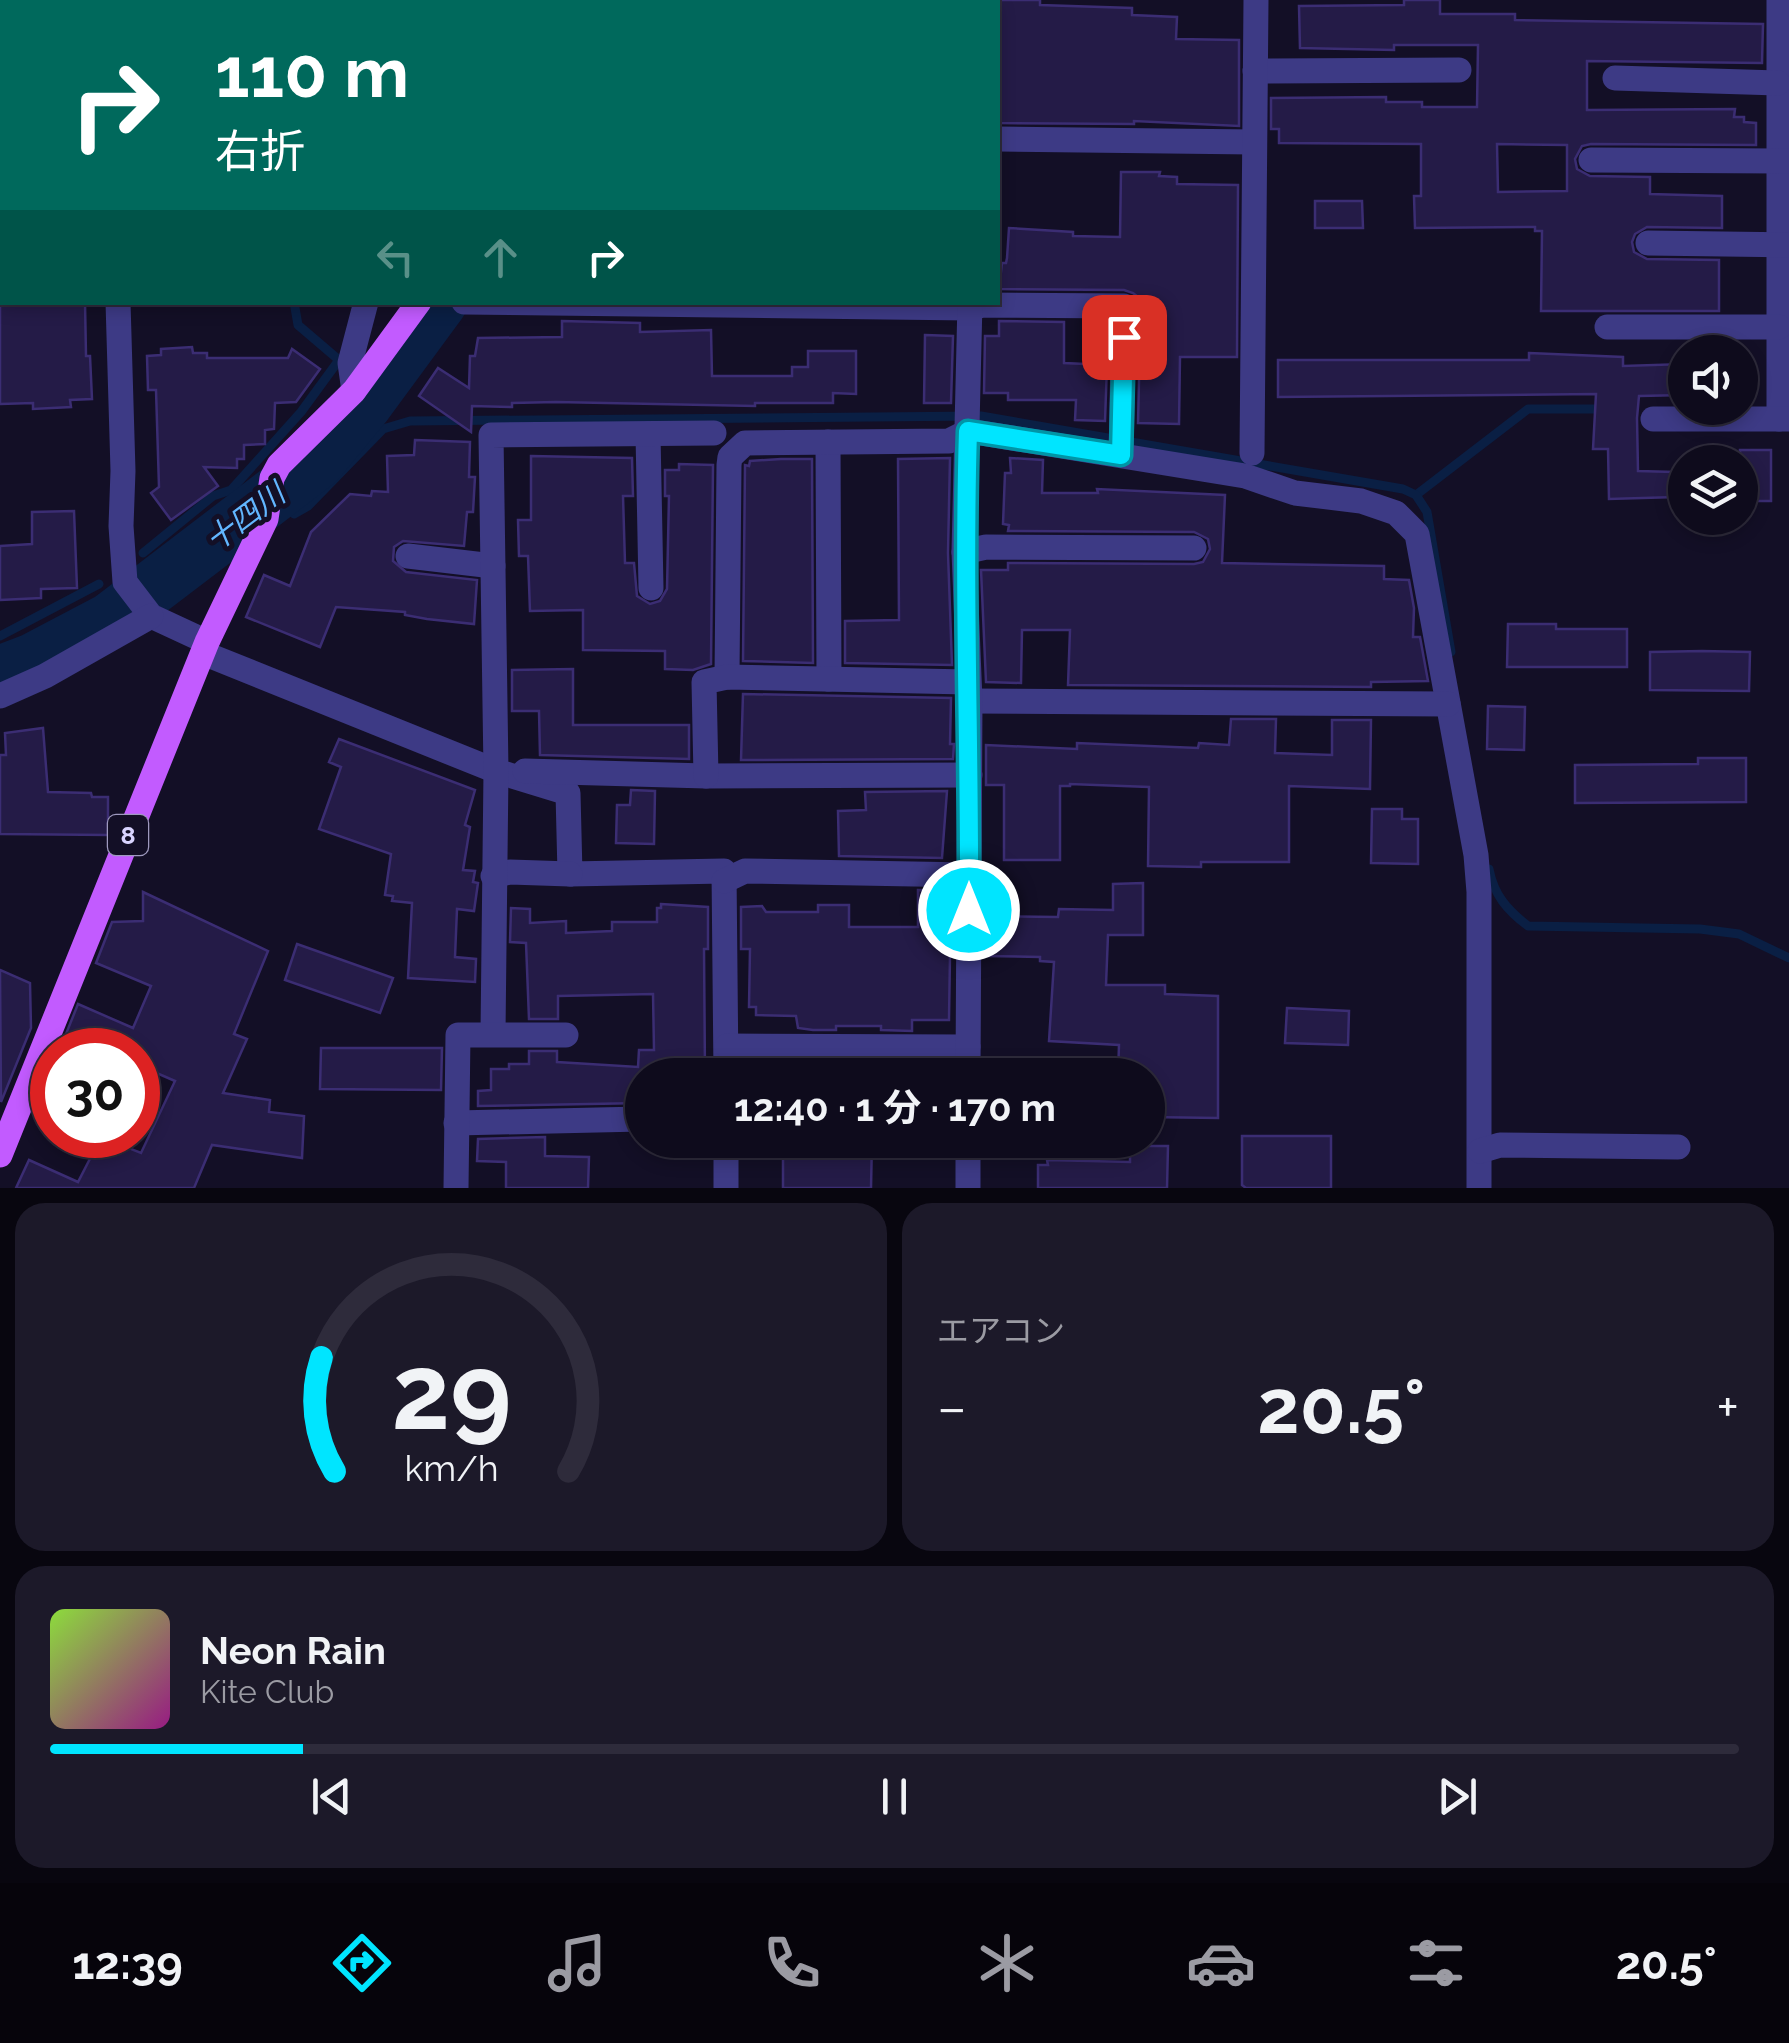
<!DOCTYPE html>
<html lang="ja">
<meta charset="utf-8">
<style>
:root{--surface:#0e0b1c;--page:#1c1929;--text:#f1f3f6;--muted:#9b9ba3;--line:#2e2b3b;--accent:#00e5ff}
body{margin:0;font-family:Raleway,"Noto Sans JP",sans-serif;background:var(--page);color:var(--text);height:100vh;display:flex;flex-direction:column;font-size:38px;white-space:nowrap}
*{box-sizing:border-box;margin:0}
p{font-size:32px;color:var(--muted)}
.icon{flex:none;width:55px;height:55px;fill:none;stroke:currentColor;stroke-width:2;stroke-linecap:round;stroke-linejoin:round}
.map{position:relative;height:1188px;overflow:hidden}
.panel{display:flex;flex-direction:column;gap:15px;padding:15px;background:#08060f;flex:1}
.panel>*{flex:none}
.guide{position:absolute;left:0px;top:0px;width:1000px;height:305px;box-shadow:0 5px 15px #0003,0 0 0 2px var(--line);background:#00695c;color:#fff;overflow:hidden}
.tools{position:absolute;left:1668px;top:335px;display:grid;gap:20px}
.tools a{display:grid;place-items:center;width:90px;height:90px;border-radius:50%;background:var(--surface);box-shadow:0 5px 15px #0003,0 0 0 2px var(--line);font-size:50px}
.speed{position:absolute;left:30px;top:1028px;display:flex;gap:20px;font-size:50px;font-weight:700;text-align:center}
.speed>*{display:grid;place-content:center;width:130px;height:130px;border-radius:50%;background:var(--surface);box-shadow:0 5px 15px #0003,0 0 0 2px var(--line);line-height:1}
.speed .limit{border:15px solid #d22;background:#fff;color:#111}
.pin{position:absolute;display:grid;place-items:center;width:85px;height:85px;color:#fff;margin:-42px;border-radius:20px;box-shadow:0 5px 15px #0006}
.me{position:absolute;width:110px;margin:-55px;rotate:0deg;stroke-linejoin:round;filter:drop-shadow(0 0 8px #0008)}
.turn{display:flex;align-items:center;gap:35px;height:210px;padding:0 50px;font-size:45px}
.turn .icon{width:130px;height:130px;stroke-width:2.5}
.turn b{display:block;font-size:70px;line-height:85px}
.lanes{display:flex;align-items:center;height:95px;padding:0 50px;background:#0003;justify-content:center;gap:50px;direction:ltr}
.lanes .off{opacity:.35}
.big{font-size:75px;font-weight:700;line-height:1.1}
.panel .card{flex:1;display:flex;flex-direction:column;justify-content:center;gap:15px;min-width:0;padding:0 35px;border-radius:30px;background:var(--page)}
.panel .dial{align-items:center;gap:0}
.dial svg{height:260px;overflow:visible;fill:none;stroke:var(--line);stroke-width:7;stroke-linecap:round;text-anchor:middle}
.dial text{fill:var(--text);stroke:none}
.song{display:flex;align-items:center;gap:30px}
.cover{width:120px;height:120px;border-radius:15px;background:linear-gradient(135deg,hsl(90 70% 55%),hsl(310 70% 35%))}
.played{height:10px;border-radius:5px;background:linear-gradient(90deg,var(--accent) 15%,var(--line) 15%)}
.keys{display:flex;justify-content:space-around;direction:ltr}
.heat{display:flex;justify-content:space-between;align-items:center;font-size:55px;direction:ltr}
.panel .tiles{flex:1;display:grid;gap:15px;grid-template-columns:1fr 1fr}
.card:last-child{grid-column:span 2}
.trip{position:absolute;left:625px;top:1058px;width:540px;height:100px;border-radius:50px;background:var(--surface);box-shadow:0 5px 15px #0003,0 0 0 2px var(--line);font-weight:700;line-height:100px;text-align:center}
.tab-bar{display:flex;height:160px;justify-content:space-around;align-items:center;background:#06040b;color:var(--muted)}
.tab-bar .icon{width:70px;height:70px}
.tab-bar .on{color:var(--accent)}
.tab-bar b{font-size:45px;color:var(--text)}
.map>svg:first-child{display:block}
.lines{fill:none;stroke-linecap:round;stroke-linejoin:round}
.stream{stroke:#0a1f44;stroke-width:9}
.river{stroke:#0a1f44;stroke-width:55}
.building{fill:#241b47;stroke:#3b2d73;stroke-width:2.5;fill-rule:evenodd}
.minor{stroke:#3d3a85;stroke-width:25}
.major{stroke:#c25bff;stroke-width:25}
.route-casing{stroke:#0095a6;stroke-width:25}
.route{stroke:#00e5ff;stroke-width:18}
.labels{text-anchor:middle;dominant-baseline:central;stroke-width:10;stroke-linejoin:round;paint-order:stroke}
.shield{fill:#130f26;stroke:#9e99be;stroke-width:2.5}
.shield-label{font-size:25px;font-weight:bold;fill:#d9d4ff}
.water-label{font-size:30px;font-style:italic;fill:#62b6ff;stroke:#130f26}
</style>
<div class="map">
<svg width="1789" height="1188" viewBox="0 0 1789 1188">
<rect width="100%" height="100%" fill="#130f26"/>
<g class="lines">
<g class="stream">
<polyline points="257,2 257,0"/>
<polyline points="1416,495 1528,409 1606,409"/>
<polyline points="294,514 308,506 383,429 410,421 981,416 1403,489 1416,495 1427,512 1451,652"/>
<polyline points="200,550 229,539"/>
<polyline points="143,553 213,496 231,490 301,412 339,360 298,325 294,302"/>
<polyline points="0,636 99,584"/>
<path d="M1489 869C1494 895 1507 910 1528 926L1700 929 1739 934 1789 958"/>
</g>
<g class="river">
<polyline points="601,2 602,0"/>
<polyline points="0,673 32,661 110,620 317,462 365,404 440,302"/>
</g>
</g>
<g class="building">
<polygon points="998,0 1040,0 1040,5 1132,8 1132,15 1177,17 1176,39 1239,40 1239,126 1134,121 1134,124 999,123"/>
<path d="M1404 0H1440V14H1515V20L1763 24 1762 63 1587 61V110L1735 109 1734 117H1744V122L1756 123V145L1591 144 1582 146 1575 159 1577 169 1590 176 1650 177V194L1722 196V228L1647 227 1635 234 1632 242 1634 252 1647 259 1719 260V311H1541L1542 231H1535V227L1415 228 1414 196H1421V144L1279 143V129H1271V98L1386 97V102H1422V107H1477L1478 45H1394V50L1300 48 1299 6 1404 5ZM1497 144 1567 145V191L1498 192Z"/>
<polygon points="1121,172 1160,172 1159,176 1177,177 1177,184 1238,185 1237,357 1180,357 1179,424 1138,423 1141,299 1133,293 1124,290 999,289 1002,263 1006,263 1007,258 1009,228 1073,232 1073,236 1120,237"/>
<polygon points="1315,201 1362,201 1363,228 1315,228"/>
<polygon points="12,302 85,302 86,356 90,356 92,399 70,400 71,407 33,409 33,403 0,404 0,305"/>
<polygon points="562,321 640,323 640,332 711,330 712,376 792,376 792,367 808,367 808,351 856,351 856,394 833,393 833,403 755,403 755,406 556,402 512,403 512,407 472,406 471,432 419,396 438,368 469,388 470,356 475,356 478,338 562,337"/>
<polygon points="999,321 1064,322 1064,363 1107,365 1105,421 1075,420 1076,400 1008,400 1008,393 984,393 985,336 999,336"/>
<polygon points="925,335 953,336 951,403 924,403"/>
<polygon points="192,347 193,353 207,353 207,358 288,358 292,349 320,369 296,402 275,403 274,429 265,430 265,444 244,445 244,459 237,459 237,468 204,467 218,486 171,520 151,493 159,487 156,390 148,390 147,356 161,355 161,349"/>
<polygon points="1529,353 1623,357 1623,366 1685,364 1685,395 1639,396 1637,418 1638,471 1675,472 1676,497 1609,499 1608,449 1593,449 1596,394 1278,397 1278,360 1529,360"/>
<polygon points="415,440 470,442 469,477 475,477 473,512 467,512 464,546 403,541 394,547 393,561 406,572 477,580 474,624 427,619 405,615 405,612 336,607 320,647 246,617 264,575 290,586 311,532 350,494 371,496 372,491 388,492 387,456 414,455"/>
<rect x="1740" y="450" width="31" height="51"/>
<polygon points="531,456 632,458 633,496 623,496 625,563 634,563 637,596 650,604 660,601 667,589 669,496 665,496 665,470 679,470 679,464 713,465 711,664 693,670 665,669 665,651 583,650 583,610 530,611 528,556 519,556 518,520 531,520"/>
<polygon points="950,458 948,553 952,665 845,663 845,621 899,620 898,459"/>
<polygon points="1010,458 1043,460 1042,493 1098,493 1097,489 1225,495 1222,563 1384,566 1384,579 1409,580 1414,608 1413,637 1420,637 1428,681 1371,682 1371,687 1068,685 1070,630 1022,630 1021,683 986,682 981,570 1008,570 1008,563 1194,564 1203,562 1210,549 1208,539 1194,532 1008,531 1009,525 1003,524 1005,473 1011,473"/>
<polygon points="781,459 812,459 813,663 743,661 745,465 749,466 750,461"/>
<polygon points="74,511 77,588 41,589 41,598 0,600 0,546 32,544 32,512"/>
<polygon points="1508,624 1556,624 1556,629 1627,629 1627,667 1507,667"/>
<polygon points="1702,651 1750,652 1749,691 1650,690 1650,652"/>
<polygon points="573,669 573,725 689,725 689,759 540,755 539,711 512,711 512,670"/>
<polygon points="743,694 951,698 950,744 954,744 953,759 741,760"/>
<polygon points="1488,706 1525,707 1524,750 1487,749"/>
<polygon points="1231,719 1276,719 1275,753 1332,755 1332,720 1371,720 1370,789 1289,786 1289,862 1201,862 1201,867 1148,866 1149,787 1070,784 1070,786 1060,786 1060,860 1004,860 1004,785 986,785 986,745 1077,749 1077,743 1198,748 1199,743 1229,745"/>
<polygon points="43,728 48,792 91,793 92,797 108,797 108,835 0,834 0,755 6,755 5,733"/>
<polygon points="339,739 475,790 465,825 470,827 463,870 475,871 473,882 478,883 474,911 457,909 455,957 476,959 475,982 408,978 412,903 392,901 393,896 385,895 391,854 319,829 341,767 329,762"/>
<polygon points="1698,758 1746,758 1746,802 1575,803 1575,765 1698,764"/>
<polygon points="631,790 655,791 654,844 616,843 617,805 630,805"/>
<polygon points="947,791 942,858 839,856 838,811 866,810 865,792"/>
<polygon points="1372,809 1402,809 1402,819 1418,819 1418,864 1371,863"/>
<polygon points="1143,883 1143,935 1108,935 1106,985 1165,985 1165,994 1218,996 1218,1118 1148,1117 1148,1075 1118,1075 1119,1045 1049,1041 1054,962 1040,961 1040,957 985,956 985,916 1058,917 1059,909 1113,910 1113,884"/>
<polygon points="918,890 951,891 949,1020 912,1020 912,1031 881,1030 881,1026 836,1026 836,1030 813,1030 798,1028 796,1016 756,1015 756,1007 749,1007 750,949 741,949 741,907 762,906 766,912 818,912 818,905 849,905 849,927 918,927"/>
<polygon points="143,892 268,951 234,1034 247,1039 223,1093 270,1100 269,1112 304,1116 302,1158 212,1145 194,1188 16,1188 29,1160 78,1182 96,1147 112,1153 116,1143 141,1153 175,1081 138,1065 138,1050 103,1050 66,1034 78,1004 133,1028 151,986 96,963 112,922 143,921"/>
<polygon points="661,904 708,907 708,949 704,949 705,1075 642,1075 642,1103 478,1106 478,1091 491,1090 491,1069 509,1069 509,1064 529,1064 529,1051 557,1051 557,1062 638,1067 639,1050 654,1050 653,994 558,996 558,1019 529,1019 526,943 510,942 511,908 530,909 530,923 566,921 566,933 612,931 612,922 657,922 657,908 661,908"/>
<polygon points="297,944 393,978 380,1013 285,980"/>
<polygon points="0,970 30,983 31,1028 1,1102"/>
<polygon points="1287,1008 1349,1011 1348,1045 1285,1043"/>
<polygon points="321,1048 442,1048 441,1090 320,1089"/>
<rect x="882" y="1063" width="29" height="12"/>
<polygon points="1242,1136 1331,1136 1331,1188 1246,1188 1242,1185"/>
<polygon points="545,1137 545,1156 589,1157 588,1188 506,1188 506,1162 477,1161 478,1139"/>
<polygon points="842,1140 872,1140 871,1188 783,1188 783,1143"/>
<polygon points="1130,1146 1168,1146 1167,1188 1038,1188 1038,1165 1048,1165 1047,1160 1130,1162"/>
</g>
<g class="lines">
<g class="minor">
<polyline points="141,0 141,2"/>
<polyline points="1779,0 1779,419"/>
<polyline points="445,2 445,0"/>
<polyline points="620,2 621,0"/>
<polyline points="971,2 972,0"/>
<polyline points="1255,71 1459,70"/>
<polyline points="1615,78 1778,83"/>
<polyline points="998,139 1254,142"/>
<polyline points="0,155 2,155"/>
<polyline points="1591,160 1789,161"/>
<polyline points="1648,243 1789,245"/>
<polyline points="118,302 123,471 121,526 125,582 151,616 207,642"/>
<polyline points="464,302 970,308 983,305 1124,306 1121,455"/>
<polyline points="1607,327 1779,327"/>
<polyline points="354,391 350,363 366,302"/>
<polyline points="1653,419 1789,419"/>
<polyline points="648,434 651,588"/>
<polyline points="828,442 829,679"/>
<polyline points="1252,453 1256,0"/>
<polyline points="964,552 986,547 1194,548"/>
<polyline points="408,556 493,566"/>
<polyline points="203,653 496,771 568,793 570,874 724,871 726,1075"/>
<polyline points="727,677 729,465 730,457 745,443 949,441 969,431 1245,476 1295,493 1361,501 1396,513 1417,534 1476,855 1479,892 1479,1188"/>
<polyline points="0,696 45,676 151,616"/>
<polyline points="970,701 1448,704"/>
<polyline points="525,771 706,776 970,775"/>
<polyline points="706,776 704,682 727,677 968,682"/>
<polyline points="493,876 510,872 570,874"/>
<polyline points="724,881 745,871 969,875"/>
<polyline points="493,1033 496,771 491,435 714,433"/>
<polyline points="727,1046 968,1047"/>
<polyline points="968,1075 970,701 964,552 970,302"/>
<polyline points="456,1123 642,1119"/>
<polyline points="1480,1151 1500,1145 1678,1147"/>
<polyline points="456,1188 458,1035 566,1035"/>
<polyline points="726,1188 726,1140"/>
<polyline points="968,1188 968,1140"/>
</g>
<g class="major">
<polyline points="579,2 580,0"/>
<polyline points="0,1155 207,642 266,519 272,478 279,465 354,391 419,302"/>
</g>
</g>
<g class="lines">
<g class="route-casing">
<path id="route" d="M969 910C970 750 963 590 968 431L1121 455 1124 337"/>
</g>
<use href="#route" class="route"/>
</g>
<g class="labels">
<rect class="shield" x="108" y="815" width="40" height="40" rx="8"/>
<g class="shield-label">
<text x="128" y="835">8</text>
</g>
<g class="water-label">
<text transform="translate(245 517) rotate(-37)">十四川</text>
</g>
</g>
</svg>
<div class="tools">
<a><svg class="icon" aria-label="sound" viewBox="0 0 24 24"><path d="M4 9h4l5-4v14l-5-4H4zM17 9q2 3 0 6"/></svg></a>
<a><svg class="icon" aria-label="layers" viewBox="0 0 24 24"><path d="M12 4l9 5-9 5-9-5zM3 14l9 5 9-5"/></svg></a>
</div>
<div class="speed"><div class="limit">30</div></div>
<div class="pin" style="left:1124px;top:337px;background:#d93025"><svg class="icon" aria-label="arrive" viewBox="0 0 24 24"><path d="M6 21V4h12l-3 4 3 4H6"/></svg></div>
<svg class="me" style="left:969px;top:910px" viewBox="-20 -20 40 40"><circle r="17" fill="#00e5ff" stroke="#fff" stroke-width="3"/><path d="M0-11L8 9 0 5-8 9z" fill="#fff"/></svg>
<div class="trip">12:40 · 1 分 · 170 m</div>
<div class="guide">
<div class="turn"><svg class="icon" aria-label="right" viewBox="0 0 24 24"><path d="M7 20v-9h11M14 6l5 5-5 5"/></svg><div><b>110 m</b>右折</div></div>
<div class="lanes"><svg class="icon off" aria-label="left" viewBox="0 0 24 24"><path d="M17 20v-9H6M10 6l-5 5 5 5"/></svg><svg class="icon off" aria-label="ahead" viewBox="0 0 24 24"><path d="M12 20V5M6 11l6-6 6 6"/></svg><svg class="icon" aria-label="right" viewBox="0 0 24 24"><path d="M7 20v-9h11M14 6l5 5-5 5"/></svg></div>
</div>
</div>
<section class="panel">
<div class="tiles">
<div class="card dial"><svg viewBox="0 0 100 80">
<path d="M14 69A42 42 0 1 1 86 69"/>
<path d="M14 69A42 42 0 0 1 10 34" stroke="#00e5ff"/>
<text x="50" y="56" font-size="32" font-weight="700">29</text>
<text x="50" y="72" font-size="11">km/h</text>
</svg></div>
<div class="card"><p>エアコン</p>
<div class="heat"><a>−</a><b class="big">20.5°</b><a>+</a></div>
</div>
<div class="card">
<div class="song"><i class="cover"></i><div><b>Neon Rain</b><p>Kite Club</p></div></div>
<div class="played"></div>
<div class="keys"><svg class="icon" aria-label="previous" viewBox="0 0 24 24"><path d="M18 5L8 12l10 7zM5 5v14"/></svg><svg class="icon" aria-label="pause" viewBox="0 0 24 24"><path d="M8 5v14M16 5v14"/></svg><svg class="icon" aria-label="next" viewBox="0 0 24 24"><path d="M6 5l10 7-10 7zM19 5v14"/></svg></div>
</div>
</div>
</section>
<nav class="tab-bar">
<b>12:39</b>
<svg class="icon on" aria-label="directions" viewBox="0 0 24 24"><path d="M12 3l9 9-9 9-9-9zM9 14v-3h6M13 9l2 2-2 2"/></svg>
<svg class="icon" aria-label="music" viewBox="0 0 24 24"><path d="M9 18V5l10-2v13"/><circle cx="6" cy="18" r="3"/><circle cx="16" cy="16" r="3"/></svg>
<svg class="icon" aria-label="phone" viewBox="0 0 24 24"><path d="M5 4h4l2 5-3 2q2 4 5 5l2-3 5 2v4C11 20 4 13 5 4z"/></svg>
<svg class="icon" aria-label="climate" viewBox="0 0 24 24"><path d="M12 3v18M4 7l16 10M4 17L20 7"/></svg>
<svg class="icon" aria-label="car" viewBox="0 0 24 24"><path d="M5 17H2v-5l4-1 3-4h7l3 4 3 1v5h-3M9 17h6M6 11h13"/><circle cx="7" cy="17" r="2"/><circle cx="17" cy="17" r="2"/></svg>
<svg class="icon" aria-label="filters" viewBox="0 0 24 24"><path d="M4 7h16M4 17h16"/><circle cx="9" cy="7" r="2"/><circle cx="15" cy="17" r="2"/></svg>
<b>20.5°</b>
</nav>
